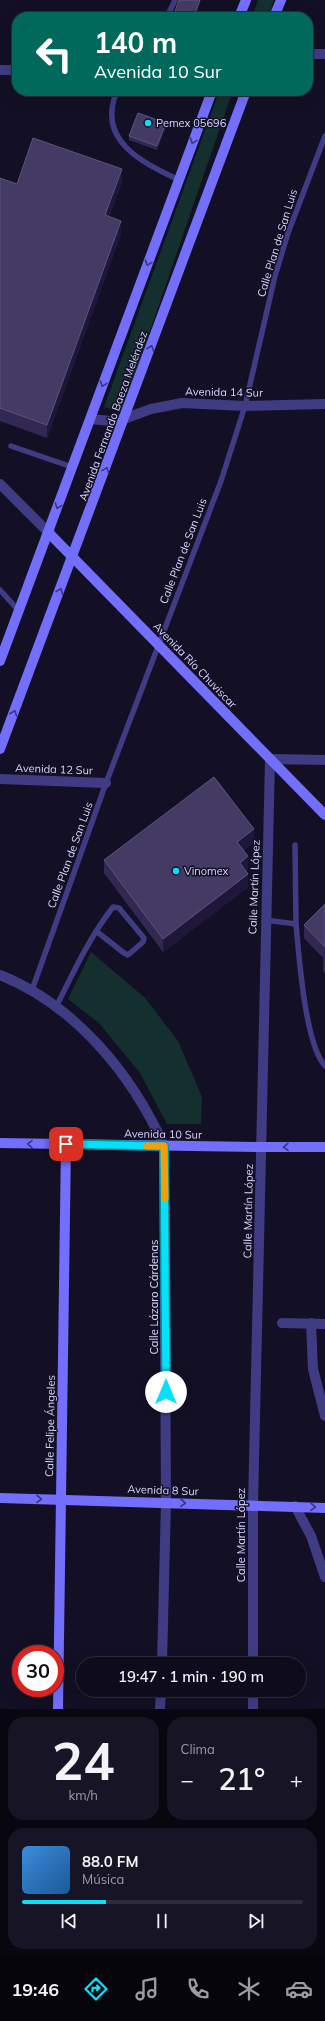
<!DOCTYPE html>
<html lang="es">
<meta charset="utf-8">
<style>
:root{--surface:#0e0c1c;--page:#171525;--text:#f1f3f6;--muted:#9b9ba3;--line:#2e2c3b;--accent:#06e0f9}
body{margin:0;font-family:Mulish,sans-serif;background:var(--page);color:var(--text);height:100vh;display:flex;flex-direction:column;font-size:15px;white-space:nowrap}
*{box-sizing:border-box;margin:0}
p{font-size:13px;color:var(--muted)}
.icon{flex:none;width:22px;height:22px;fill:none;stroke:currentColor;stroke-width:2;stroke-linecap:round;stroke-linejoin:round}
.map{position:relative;height:1709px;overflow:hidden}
.panel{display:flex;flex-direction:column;gap:8px;padding:8px;background:#08070f;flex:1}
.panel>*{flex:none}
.top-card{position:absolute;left:12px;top:12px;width:301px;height:84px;border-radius:16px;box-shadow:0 4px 16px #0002,0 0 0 1px var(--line);background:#00695c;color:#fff;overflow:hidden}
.speed{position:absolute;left:12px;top:1645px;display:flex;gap:8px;font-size:20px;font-weight:700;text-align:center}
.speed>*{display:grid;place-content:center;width:52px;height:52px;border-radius:50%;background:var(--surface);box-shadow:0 4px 16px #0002,0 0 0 1px var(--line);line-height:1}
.speed .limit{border:6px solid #d22;background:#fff;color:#111}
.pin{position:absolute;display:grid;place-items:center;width:34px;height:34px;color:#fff;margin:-17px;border-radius:8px;box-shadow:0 2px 6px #0006}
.me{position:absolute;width:44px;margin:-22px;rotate:0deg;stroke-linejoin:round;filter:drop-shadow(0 0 3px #0008)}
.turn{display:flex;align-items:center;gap:14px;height:84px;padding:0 16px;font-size:18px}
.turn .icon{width:52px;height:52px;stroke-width:2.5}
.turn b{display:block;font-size:28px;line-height:34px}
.big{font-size:30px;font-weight:600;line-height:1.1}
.panel .tile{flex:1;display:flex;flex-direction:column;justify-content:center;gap:6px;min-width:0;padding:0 14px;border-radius:16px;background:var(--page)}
.panel .dial{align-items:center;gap:0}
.dial b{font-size:52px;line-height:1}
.song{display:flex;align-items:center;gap:12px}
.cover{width:48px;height:48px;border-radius:6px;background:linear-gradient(135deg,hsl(210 70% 55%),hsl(210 70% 35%))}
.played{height:4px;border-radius:2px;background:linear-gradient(90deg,var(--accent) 30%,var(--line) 30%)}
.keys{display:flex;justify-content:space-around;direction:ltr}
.heat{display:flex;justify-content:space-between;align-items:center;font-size:22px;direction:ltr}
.panel .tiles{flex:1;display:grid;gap:8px;grid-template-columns:1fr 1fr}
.tile:last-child{grid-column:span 2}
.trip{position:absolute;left:76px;top:1657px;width:230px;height:40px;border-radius:20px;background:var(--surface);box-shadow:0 4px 16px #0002,0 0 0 1px var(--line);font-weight:600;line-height:40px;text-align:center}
.tabs{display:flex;height:64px;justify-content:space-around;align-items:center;background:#06050b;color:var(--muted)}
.tabs .icon{width:28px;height:28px}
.tabs .active{color:var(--accent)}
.tabs b{font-size:18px;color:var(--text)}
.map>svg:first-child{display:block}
.green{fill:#132f2e}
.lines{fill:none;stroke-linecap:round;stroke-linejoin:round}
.lane{stroke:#3f3c83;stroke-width:5.5}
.street{stroke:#3f3c83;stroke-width:10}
.secondary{stroke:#736efc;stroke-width:10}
.wall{fill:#322953}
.shaded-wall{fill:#1e1739}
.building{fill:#443b65;stroke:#5b547d}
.oneway{stroke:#39367b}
.route-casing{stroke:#0492a2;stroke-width:10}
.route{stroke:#06e0f9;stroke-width:7}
.slow{stroke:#f59e0b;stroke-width:7}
.poi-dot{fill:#06e0f9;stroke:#131025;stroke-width:1.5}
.labels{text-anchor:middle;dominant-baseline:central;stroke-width:3;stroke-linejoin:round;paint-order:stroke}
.poi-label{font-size:11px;fill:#dad5fe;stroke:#131025;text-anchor:start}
.street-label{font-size:11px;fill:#dad5fe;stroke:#131025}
</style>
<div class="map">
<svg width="325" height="1709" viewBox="0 0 325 1709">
<rect width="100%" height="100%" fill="#131025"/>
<g class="green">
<polygon points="258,0 274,0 268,17 252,17"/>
<polygon points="219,92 232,93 122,412 104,407"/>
<polygon points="91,952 145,998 178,1041 202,1097 201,1124 167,1124 140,1073 99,1023 68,999"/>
</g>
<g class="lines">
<g class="lane">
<polyline points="167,17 175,0"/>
<path d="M117 91C96 140 141 162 179 180"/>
<polyline points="11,446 72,467"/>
<polyline points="0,590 19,611"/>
<polyline points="265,920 296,924 295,845"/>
<path d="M296 924C299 956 305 1044 325 1066"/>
<polyline points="32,990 106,783 221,481 245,406 275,276 288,233 325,136"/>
<path d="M56 1007C73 973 89 938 113 907L119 908 144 938 143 942 128 955 124 953 96 931"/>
</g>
<g class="street">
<polyline points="308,54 325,54"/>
<polyline points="0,70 17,70"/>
<polyline points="90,419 111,421 124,419 151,409 182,403 245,406 325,404"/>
<polyline points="0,484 48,532"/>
<polyline points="0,779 106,783"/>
<path d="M0 975C75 1005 132 1074 164 1146L166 1502 162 1664"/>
<polyline points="282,1323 325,1324"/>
<polyline points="311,1323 313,1369 325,1416"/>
<polyline points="295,1506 311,1536 325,1577"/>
<polyline points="253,1664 253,1505 270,759 325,760"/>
<polyline points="253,1690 253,1709"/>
<polyline points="160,1709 161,1690"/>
</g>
<g class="secondary">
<polyline points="239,17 246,0"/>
<polyline points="274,17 281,0"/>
<polyline points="48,532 325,815"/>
<polyline points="0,661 212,91"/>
<polyline points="0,749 246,91"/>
<polyline points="0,1143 262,1147 325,1147"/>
<polyline points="0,1498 325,1508"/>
<polyline points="58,1709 66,1144"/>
</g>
</g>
<g class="wall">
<polygon points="166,127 157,150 129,140 129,136"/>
<polygon points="0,178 17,184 122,182 109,217 121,234 47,438 0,421"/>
<polygon points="254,842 244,850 248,869 246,871 248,887 163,952 104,873 104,860"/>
<polygon points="325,904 325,973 323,971 323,958 304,938 304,925"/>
</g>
<g class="shaded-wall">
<polygon points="200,0 200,2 195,17 194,17"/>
<polygon points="166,123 166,127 157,150 157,146"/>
<polygon points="122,169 122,182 105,228 105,215"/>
<polygon points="121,221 121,234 47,438 47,425"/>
<polygon points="254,829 254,842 237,855 237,842"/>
<polygon points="248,856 248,869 240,876 240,863"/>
<polygon points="248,874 248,887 163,952 163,939"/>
</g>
<g class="building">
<polygon points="179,0 200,0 194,17 173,17"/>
<polygon points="138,113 166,123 157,146 129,136"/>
<polygon points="33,138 122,169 105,215 121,221 47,425 0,408 0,178 17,184"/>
<polygon points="214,777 254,829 237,842 248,856 240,863 248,874 163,939 104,860"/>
<polygon points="325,904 325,947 304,925"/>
</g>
<defs><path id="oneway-chevron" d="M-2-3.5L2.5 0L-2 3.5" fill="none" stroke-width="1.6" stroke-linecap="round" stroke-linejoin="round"/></defs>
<g class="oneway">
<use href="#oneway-chevron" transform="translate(193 141) rotate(110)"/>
<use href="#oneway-chevron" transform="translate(148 263) rotate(110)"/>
<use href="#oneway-chevron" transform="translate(151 348) rotate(-70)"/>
<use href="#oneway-chevron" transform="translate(103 384) rotate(110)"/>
<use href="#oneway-chevron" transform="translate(106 470) rotate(-70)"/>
<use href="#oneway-chevron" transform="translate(58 506) rotate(110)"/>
<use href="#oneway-chevron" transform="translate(60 591) rotate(-69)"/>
<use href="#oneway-chevron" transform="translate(14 713) rotate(-69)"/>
<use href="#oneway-chevron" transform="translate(30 1144) rotate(-179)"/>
<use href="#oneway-chevron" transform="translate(286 1147) rotate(179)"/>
<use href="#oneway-chevron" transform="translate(39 1499) rotate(1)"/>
<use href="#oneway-chevron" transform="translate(183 1503) rotate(2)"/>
<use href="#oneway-chevron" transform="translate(313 1507) rotate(3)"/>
</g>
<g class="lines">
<g class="route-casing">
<polyline id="route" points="66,1144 164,1146 166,1392"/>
</g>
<use href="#route" class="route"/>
<polyline class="slow" points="147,1146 164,1146 165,1198"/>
</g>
<g class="poi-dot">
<circle cx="148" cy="123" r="4"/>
<circle cx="176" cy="871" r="4"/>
</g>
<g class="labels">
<g class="poi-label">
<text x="156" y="123">Pemex 05696</text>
<text x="184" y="871">Vinomex</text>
</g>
<g class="street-label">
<text transform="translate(277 243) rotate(-73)">Calle Plan de San Luis</text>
<text transform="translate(224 392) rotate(1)">Avenida 14 Sur</text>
<text transform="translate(113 416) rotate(-70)">Avenida Fernando Baeza Meléndez</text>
<text transform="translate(183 551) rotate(-69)">Calle Plan de San Luis</text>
<text transform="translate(195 665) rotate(46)">Avenida Río Chuviscar</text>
<text transform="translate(54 769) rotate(2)">Avenida 12 Sur</text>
<text transform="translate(70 855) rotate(-70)">Calle Plan de San Luis</text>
<text transform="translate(254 887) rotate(-88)">Calle Martín López</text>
<text transform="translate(163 1134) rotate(1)">Avenida 10 Sur</text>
<text transform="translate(248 1211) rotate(-89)">Calle Martín López</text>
<text transform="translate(154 1297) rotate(-90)">Calle Lázaro Cárdenas</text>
<text transform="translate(50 1426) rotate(-89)">Calle Felipe Ángeles</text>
<text transform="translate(163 1490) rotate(2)">Avenida 8 Sur</text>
<text transform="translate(241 1535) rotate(-90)">Calle Martín López</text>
</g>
</g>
</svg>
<div class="speed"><div class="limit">30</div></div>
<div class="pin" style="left:66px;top:1144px;background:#d93025"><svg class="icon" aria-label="arrive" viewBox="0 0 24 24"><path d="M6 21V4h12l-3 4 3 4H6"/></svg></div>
<svg class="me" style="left:166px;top:1392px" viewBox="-20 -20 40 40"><circle r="19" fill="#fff"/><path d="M0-13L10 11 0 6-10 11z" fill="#06e0f9"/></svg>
<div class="trip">19:47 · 1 min · 190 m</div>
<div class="top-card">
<div class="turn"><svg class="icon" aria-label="left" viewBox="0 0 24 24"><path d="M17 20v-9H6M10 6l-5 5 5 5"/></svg><div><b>140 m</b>Avenida 10 Sur</div></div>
</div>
</div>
<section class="panel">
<div class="tiles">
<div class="tile dial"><b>24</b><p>km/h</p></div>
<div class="tile"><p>Clima</p>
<div class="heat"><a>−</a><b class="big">21°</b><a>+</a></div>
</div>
<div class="tile">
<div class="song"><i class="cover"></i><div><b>88.0 FM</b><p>Música</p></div></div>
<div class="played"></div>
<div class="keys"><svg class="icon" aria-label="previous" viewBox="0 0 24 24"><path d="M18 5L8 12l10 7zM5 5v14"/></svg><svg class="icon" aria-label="pause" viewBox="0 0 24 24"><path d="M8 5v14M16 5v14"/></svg><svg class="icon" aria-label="next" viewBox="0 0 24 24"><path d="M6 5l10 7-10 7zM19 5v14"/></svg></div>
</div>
</div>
</section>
<nav class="tabs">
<b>19:46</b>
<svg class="icon active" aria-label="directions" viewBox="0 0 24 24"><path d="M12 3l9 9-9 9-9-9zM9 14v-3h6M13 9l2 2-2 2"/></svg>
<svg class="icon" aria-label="music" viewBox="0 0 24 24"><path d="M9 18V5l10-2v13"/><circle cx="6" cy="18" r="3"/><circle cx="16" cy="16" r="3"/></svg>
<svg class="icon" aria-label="phone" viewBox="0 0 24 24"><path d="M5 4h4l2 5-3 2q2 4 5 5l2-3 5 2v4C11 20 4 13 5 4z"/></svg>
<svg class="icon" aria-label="climate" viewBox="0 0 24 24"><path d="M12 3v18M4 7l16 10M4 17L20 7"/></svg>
<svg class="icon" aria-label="car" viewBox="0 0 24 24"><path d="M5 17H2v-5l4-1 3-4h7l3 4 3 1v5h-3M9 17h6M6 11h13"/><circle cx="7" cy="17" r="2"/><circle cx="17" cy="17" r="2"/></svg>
</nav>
